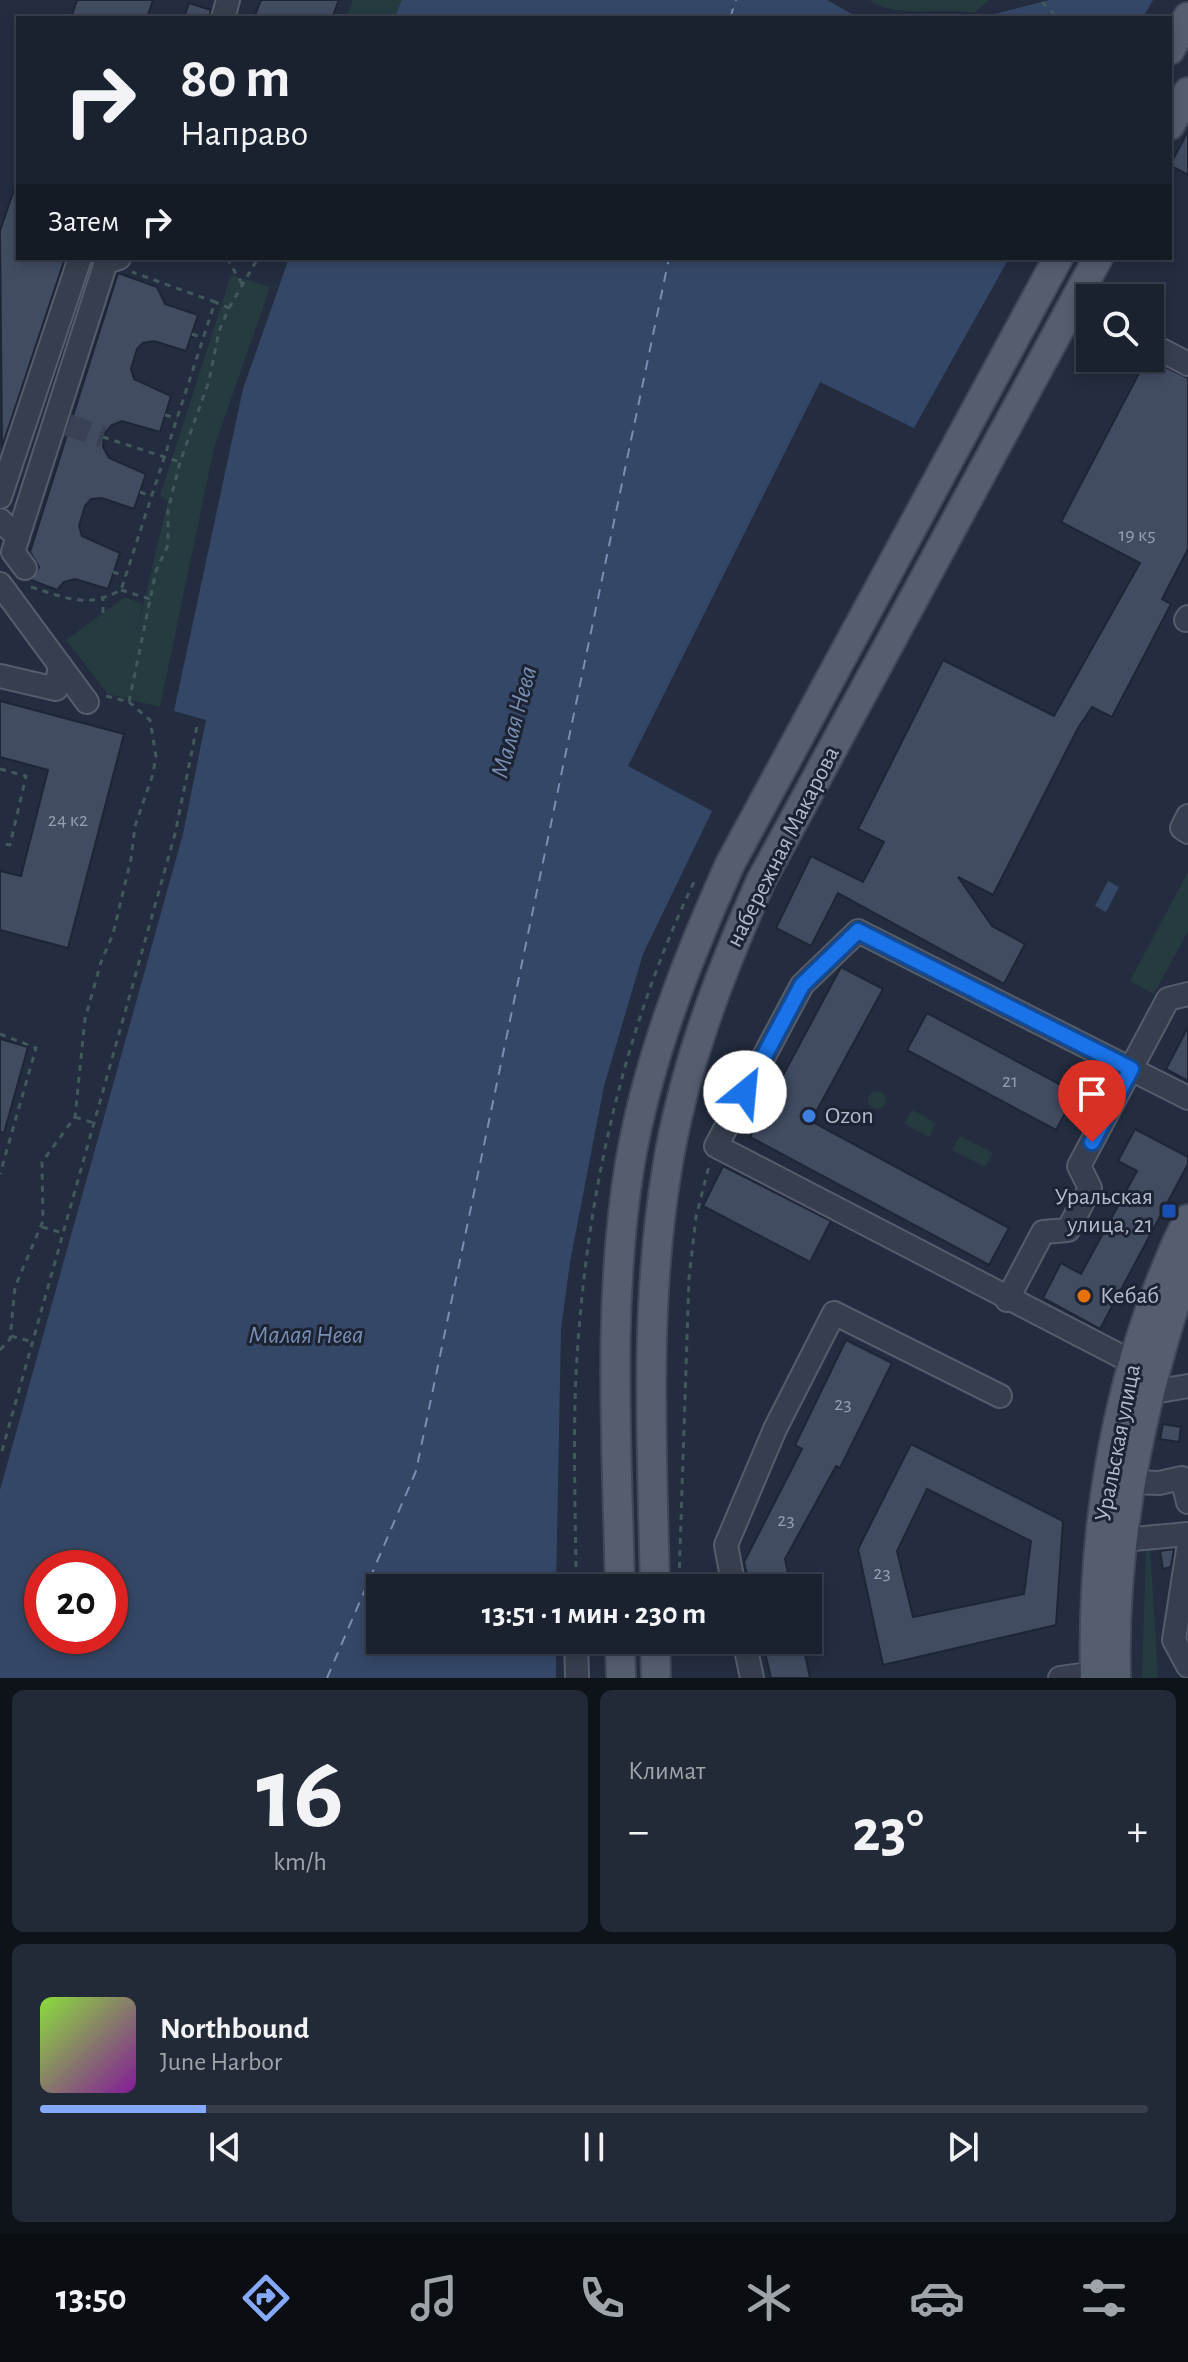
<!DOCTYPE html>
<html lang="ru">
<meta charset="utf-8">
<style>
:root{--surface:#1a222f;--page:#232a37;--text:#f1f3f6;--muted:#9fa4aa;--line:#383f4b;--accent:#85aafd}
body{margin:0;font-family:"Alegreya Sans",sans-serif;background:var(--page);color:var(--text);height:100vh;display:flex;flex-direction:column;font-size:30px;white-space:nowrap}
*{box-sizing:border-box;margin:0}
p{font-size:26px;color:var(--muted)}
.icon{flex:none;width:44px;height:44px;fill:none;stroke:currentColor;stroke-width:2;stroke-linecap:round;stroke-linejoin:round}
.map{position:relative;height:1678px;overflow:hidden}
.side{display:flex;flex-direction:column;gap:12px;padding:12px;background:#0e131a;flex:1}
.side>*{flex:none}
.hud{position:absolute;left:16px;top:16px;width:1156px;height:244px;border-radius:0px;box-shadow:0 4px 12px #0003,0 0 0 2px var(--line);background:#1a222f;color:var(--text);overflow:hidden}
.controls{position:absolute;left:1076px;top:284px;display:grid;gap:16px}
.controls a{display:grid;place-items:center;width:88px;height:88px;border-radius:0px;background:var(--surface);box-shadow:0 4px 12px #0003,0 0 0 2px var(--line);font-size:40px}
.speed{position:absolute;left:24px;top:1550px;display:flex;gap:16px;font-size:40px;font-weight:700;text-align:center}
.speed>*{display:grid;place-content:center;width:104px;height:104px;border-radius:50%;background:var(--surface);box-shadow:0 4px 12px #0003,0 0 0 2px var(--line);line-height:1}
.speed .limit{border:12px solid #d22;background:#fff;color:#111}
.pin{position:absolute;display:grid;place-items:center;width:68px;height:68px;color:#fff;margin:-82px -34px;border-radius:50% 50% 50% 0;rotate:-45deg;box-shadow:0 0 8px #0007}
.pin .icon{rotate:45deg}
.me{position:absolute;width:88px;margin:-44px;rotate:28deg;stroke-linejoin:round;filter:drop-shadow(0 0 6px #0008)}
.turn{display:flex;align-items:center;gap:28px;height:168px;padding:0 32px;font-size:36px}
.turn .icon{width:104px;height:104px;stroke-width:2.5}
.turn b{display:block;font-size:56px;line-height:68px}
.then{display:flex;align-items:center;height:76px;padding:0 32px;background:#0003;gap:16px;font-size:30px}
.big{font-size:60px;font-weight:700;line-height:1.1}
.side .card{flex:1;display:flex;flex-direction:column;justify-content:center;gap:12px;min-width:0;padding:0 28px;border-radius:12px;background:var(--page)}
.side .dial{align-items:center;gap:0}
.dial b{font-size:104px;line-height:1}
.song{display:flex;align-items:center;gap:24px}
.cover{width:96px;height:96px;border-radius:12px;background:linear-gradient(135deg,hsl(90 70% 55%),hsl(290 70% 35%))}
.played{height:8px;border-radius:4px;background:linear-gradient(90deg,var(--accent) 15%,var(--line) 15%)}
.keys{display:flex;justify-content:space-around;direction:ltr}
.heat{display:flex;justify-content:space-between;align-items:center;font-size:44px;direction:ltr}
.side .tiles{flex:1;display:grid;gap:12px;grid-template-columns:1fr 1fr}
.card:last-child{grid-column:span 2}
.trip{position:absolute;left:366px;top:1574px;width:456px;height:80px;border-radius:0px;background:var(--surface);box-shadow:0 4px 12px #0003,0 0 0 2px var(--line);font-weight:700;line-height:80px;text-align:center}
.menu{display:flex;height:128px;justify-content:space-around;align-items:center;background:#0a0e13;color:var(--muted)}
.menu .icon{width:56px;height:56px}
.menu .current{color:var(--accent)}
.menu b{font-size:36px;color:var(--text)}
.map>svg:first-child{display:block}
.green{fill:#253b40}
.water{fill:#354767;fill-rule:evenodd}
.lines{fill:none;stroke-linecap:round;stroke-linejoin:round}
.ferry{stroke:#798eb3;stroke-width:2;stroke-dasharray:10 8;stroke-linecap:butt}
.building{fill:#414c61;stroke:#1e2636;stroke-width:2;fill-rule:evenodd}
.minor-tunnel{stroke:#394254;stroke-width:22;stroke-dasharray:22 11;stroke-linecap:butt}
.minor-casing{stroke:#555d6d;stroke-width:26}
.major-casing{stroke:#404858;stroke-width:32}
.path{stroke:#43585d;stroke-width:3;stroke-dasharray:6 6;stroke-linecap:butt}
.minor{stroke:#373f4f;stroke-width:22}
.major{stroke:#555e6f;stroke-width:28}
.route-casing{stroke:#114b97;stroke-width:20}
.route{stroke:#1a73e8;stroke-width:14}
.shop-dot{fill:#3f7fe0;stroke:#1c2434;stroke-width:3}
.transit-dot{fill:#1a4fb4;stroke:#1c2434;stroke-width:3}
.food-dot{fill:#e8710a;stroke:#1c2434;stroke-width:3}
.labels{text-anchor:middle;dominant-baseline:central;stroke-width:6;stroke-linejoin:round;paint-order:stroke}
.number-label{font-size:20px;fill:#969eb0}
.street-label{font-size:24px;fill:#b3baca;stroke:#1c2434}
.poi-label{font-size:24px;fill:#b3baca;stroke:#1c2434;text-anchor:start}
.water-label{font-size:26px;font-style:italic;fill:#798eb3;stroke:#1c2434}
</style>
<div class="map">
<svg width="1188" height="1678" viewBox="0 0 1188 1678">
<rect width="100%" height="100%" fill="#232d3f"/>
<g class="green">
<polygon points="353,0 402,0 394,18 346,18"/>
<path d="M869 0H989L974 13C939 6 899 20 869 0Z"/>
<polygon points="231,275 270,287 214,448 160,707 108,694 66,640 125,597 142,604 137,632 168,500 160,496"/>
<polygon points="1188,872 1188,931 1154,994 1130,981"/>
<circle cx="877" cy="1100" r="9"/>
<polygon points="912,1110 936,1123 929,1137 904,1124"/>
<polygon points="960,1136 993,1153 985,1167 952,1150"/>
<polygon points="1150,1547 1158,1678 1142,1678 1146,1548"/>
</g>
<g class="water">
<polygon points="402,0 827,0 859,18 394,18"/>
<polygon points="1049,0 1153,0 1143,18 979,18"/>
<path d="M289 258H1009L914 428 820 382 628 766 712 811 643 954 604 1086 570 1262 561 1329 556 1588H380V1640H556V1678H0V1490L183 834 206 720 174 711 243 389ZM110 1568V1636H42V1568Z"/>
<polygon points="1108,881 1119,887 1106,912 1095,906"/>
</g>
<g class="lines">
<g class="ferry">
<polyline points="730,18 736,0"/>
<polyline points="327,1678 416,1471 669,258"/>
</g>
</g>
<g class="building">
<polygon points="77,0 153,0 147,18 71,18"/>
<polygon points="261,0 339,0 332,18 254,18"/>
<polygon points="189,3 211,10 209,18 184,18"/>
<polygon points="1188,131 1188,175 1170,165"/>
<polygon points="16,184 18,258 65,258 2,447 0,231"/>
<polygon points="118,273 157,287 165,304 198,315 186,351 154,341 143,343 137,349 131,369 134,379 171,396 160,432 122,421 112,425 104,434 103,447 109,458 146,474 134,509 102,498 91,499 85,506 79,526 82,536 120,553 108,589 75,579 64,582 57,590 31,580 39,567 30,552"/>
<polygon points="1147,358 1188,378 1188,549 1162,599 1171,604 1112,717 1092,707 1078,728 993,895 958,877 992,926 1025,944 1004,984 838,893 811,946 776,928 811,856 863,882 884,842 858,829 943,660 1054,716 1140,563 1061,522"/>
<polygon points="0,701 124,734 68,948 0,930 0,871 21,876 48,770 0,757"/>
<polygon points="841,967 883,989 811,1121 1009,1228 989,1265 750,1137"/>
<polygon points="927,1013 1076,1093 1056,1130 907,1050"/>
<polygon points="1188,1027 1188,1081 1166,1069"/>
<polygon points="0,1039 28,1047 4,1133 0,1132"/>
<polygon points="1135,1129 1188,1157 1188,1164 1100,1329 1043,1298 1061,1263 1081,1274 1137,1171 1118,1161"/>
<polygon points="723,1166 831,1221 810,1262 703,1206"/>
<polygon points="846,1340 892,1363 840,1468 836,1466 785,1559 791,1588 750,1588 744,1562 802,1449 795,1445"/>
<polygon points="1163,1424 1181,1427 1179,1442 1160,1439"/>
<path d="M911 1444 1063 1521 1056 1625 883 1665 858 1549ZM927 1489 1031 1541 1024 1594 913 1617 897 1551Z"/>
<polygon points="1174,1549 1171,1567 1163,1569 1160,1551"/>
<polygon points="762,1640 802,1640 810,1678 771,1678"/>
</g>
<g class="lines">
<polyline class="minor-tunnel" points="68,425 103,437"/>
<g class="minor-casing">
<g id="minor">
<polyline points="223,18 228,0"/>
<polyline points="1150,344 1188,364"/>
<polyline points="0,497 80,258"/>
<polyline points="0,520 18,537"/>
<polyline points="25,568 13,552 106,262 119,258"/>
<polyline points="0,584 87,702"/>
<polyline points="1186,620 1188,617"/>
<polyline points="0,676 56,689 60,665"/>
<polyline points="1188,816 1182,828 1188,832"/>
<polyline points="1007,1300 1043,1232 1068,1230 1090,1188 1079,1166 1168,999 1188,994"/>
<polyline points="1147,1366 1132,1362 716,1146 802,985 858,931 1188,1098"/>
<polyline points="1137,1391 1147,1393 1188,1386"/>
<polyline points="1129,1482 1159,1483 1182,1478 1188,1502"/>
<polyline points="1123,1540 1188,1534"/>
<polyline points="1188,1550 1174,1640 1188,1666"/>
<polyline points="576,1587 576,1588"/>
<polyline points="734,1588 726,1545 775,1429 834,1313 1000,1396"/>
<polyline points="576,1640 577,1678"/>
<polyline points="744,1640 752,1678"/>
<polyline points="1060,1678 1095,1673"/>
</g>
</g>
<g class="major-casing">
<g id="major">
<polyline points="1170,50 1188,17"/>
<polyline points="1170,125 1188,92"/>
<path d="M620 1588C617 1447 607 1303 630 1163 648 1058 687 960 730 864L1058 258"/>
<path d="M655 1588C652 1448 644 1307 667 1169 683 1069 720 973 761 881L1098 258"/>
<polyline points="620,1640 621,1678"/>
<polyline points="655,1640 656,1678"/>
<path d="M1095 1678C1091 1520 1119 1361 1188 1219"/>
<path d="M1116 1678C1112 1535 1143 1397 1188 1263"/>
</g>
</g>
<g class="path">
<polyline points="1042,2 1058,18"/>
<polyline points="994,14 995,18"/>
<polyline points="954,18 954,17"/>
<polyline points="227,258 242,284"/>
<polyline points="229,308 258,258"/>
<polyline points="192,334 203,338"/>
<polyline points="165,415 177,418"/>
<polyline points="103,437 180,462"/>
<polyline points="140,492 151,496"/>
<polyline points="113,572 125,576"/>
<path d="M31 587C68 598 85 609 121 590L215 302 132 272"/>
<polyline points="121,590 150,599"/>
<polyline points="103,613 103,599"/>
<polyline points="106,696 129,702 156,571 168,545 168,510 180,462 209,381 219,331 229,308 215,302"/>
<polyline points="0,769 26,776 10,845 0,843"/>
<polyline points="0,1034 36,1048 0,1174"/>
<polyline points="75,1117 94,1123"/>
<polyline points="42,1227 63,1233"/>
<polyline points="11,1336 33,1342"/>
<polyline points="0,1350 10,1339 15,1287 43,1221 42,1162 75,1117 85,1019 101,962 113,934 131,859 135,826 153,774 156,756 150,720 129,702"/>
<polyline points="2,1451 175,834 197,726"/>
<path d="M576 1567C575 1488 572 1409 579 1330 591 1176 628 1019 695 880"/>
<polyline points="679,1580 689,1278 696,1217 710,1162"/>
</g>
<use href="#minor" class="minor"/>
<use href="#major" class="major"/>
</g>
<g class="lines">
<g class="route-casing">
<polyline id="route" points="745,1092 802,985 858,931 1131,1069 1092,1142"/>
</g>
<use href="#route" class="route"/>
</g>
<circle class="shop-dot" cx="809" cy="1116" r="8"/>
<rect class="transit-dot" x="1161" y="1203" width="16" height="16" rx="4"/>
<circle class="food-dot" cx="1084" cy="1296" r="8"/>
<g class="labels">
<g class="number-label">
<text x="1137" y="535">19 к5</text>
<text x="68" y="820">24 к2</text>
<text x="1010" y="1081">21</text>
<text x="843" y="1404">23</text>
<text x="786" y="1520">23</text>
<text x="882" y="1573">23</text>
</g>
<g class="street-label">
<text transform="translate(783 847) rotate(-63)">набережная Макарова</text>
<text transform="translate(1118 1443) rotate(-79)">Уральская улица</text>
</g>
<g class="poi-label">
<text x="825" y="1116">Ozon</text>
<text x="1153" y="1197" text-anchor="end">Уральская<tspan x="1153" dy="28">улица, 21</tspan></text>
<text x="1100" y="1296">Кебаб</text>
</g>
<g class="water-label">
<text transform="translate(514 722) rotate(-75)">Малая Нева</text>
<text x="306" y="1335">Малая Нева</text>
</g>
</g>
</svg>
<div class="controls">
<a><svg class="icon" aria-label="search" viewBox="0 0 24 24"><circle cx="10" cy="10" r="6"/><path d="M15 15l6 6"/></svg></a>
</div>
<div class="speed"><div class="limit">20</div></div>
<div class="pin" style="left:1092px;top:1142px;background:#d93025"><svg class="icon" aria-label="arrive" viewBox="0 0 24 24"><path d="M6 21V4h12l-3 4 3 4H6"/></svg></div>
<svg class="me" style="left:745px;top:1092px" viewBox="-20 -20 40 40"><circle r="19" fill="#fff"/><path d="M0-13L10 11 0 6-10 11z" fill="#1a73e8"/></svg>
<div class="trip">13:51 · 1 мин · 230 m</div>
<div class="hud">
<div class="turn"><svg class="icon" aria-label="right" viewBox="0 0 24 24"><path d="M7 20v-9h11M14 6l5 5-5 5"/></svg><div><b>80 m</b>Направо</div></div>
<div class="then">Затем<svg class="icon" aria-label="right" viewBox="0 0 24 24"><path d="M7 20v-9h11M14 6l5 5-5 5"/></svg></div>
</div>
</div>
<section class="side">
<div class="tiles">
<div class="card dial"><b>16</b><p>km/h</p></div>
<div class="card"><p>Климат</p>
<div class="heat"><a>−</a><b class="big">23°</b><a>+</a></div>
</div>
<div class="card">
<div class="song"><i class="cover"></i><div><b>Northbound</b><p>June Harbor</p></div></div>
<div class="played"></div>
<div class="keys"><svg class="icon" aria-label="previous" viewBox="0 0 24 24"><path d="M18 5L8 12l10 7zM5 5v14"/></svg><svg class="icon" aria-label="pause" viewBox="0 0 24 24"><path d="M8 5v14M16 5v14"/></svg><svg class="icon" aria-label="next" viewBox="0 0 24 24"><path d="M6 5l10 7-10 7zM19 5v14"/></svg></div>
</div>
</div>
</section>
<nav class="menu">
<b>13:50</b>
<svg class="icon current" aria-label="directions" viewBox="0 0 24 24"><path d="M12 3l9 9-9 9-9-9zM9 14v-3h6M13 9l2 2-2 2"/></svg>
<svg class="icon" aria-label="music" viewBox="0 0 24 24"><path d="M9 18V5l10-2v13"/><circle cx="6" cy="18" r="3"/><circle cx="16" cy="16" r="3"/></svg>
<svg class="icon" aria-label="phone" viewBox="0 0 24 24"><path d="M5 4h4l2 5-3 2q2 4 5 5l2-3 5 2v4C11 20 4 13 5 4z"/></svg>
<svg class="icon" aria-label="climate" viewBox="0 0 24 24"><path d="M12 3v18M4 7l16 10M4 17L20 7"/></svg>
<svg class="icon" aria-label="car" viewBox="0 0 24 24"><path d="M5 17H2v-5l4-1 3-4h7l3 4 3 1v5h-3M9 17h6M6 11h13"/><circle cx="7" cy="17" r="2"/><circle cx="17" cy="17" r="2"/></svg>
<svg class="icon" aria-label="filters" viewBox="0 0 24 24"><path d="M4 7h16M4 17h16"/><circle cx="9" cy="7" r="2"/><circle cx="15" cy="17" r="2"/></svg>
</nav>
